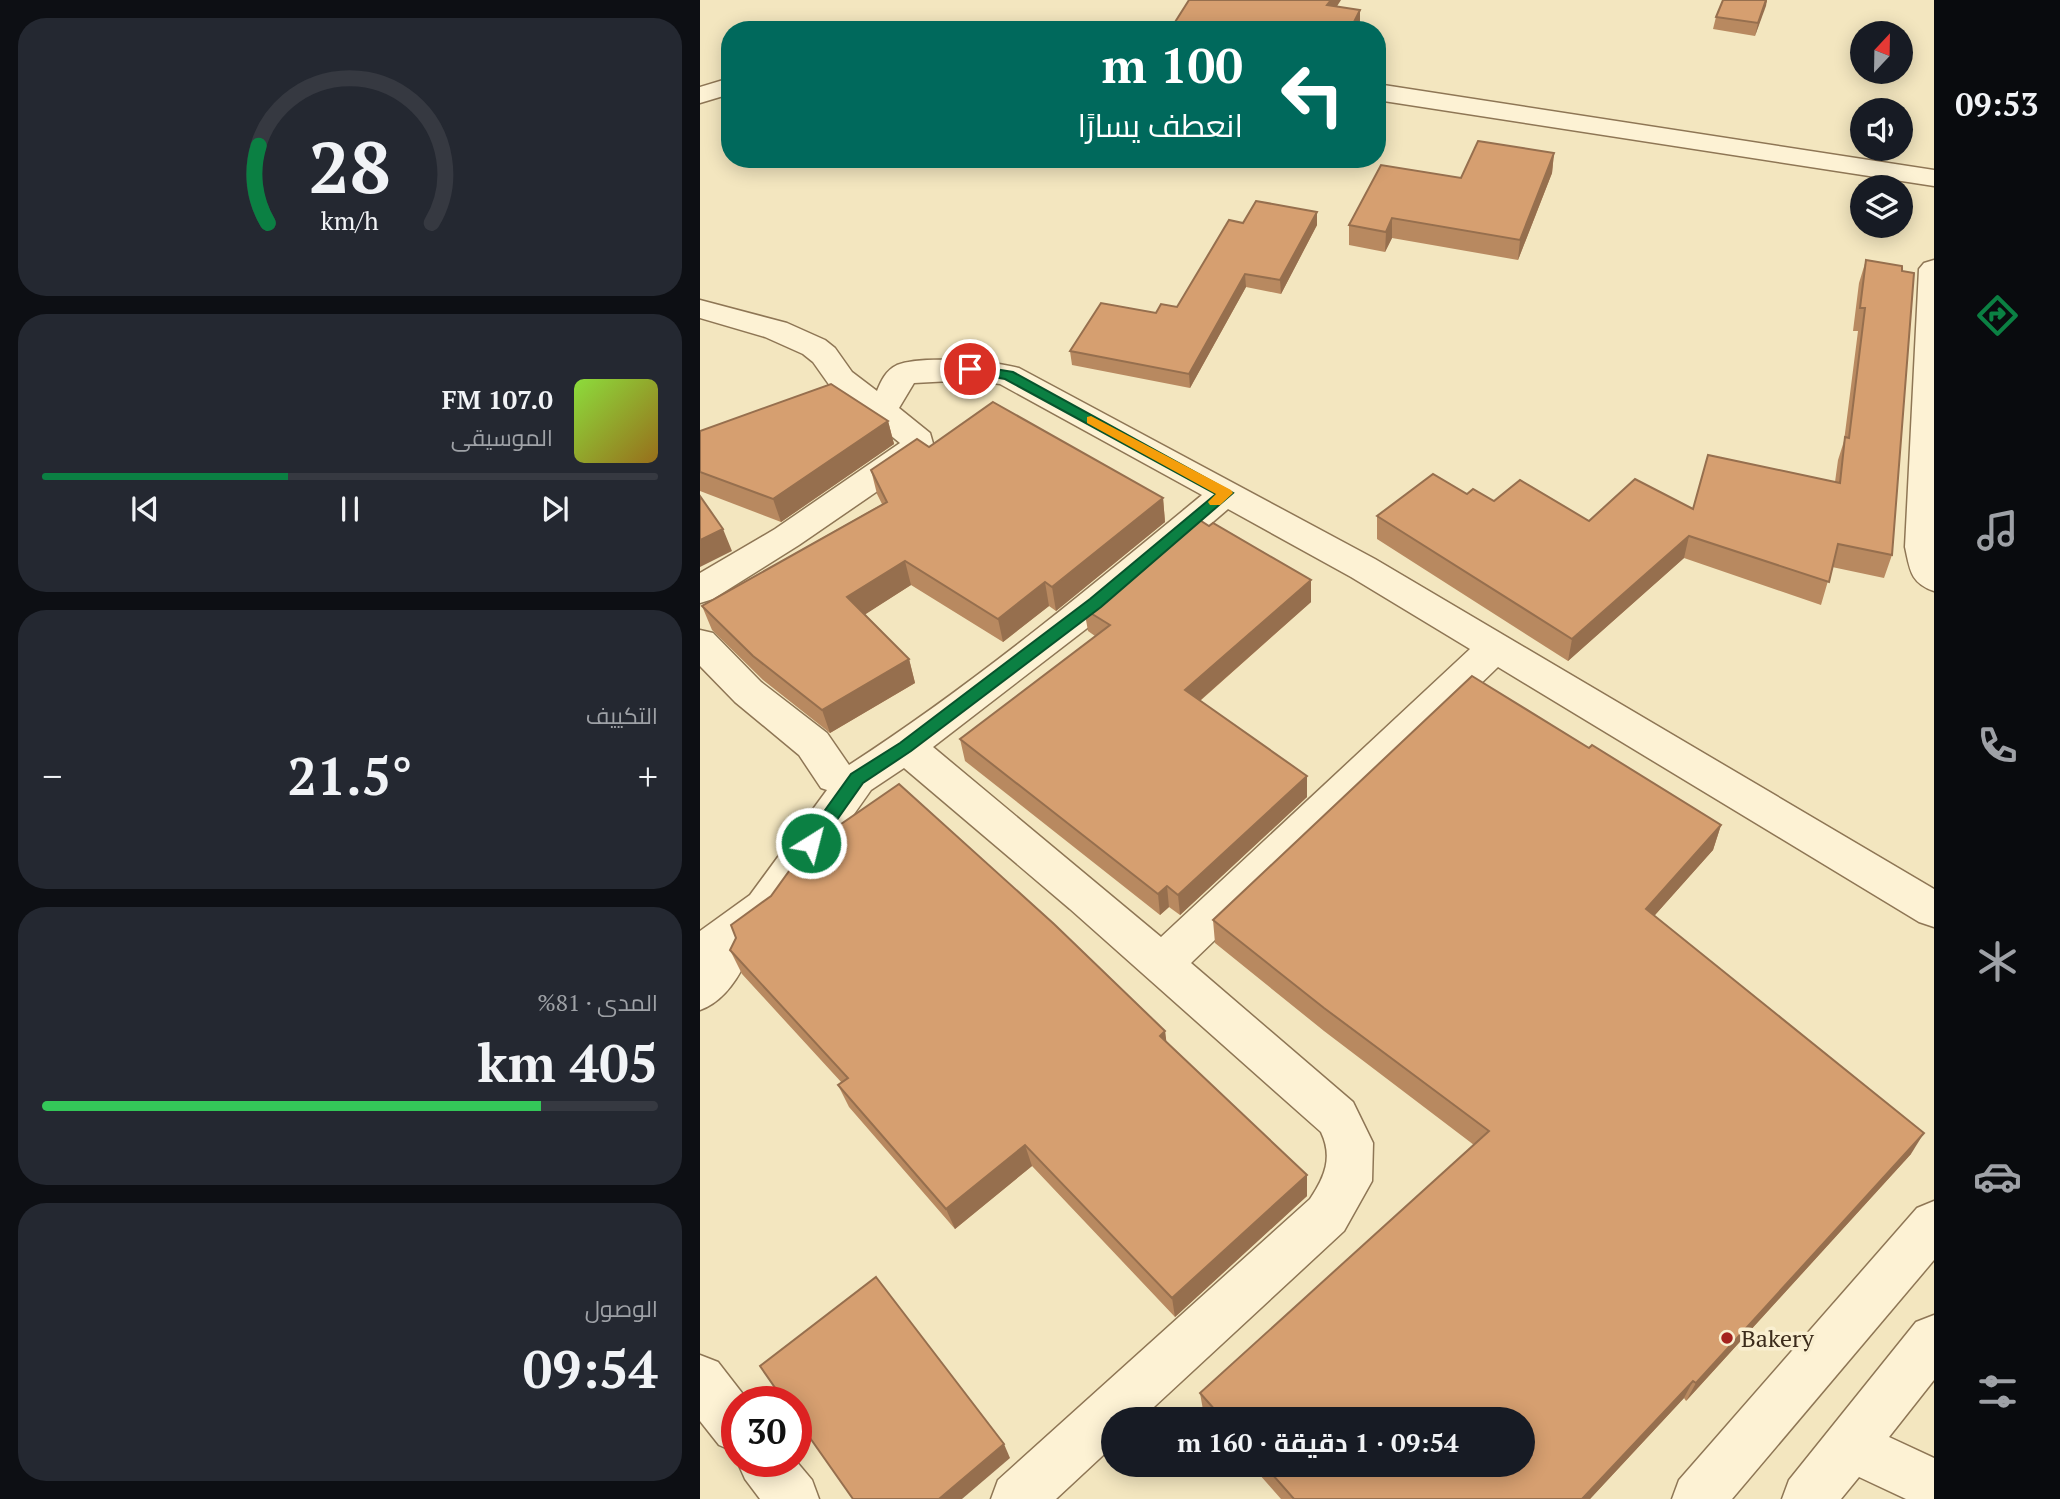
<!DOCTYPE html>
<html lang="ar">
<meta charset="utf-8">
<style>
:root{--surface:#171b24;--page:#242831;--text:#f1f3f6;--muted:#9ea1a6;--line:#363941;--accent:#0b8043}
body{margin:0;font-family:"PT Serif",Cairo,serif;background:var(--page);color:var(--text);direction:rtl;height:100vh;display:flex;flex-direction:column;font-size:26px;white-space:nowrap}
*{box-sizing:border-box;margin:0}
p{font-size:23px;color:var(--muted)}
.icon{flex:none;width:38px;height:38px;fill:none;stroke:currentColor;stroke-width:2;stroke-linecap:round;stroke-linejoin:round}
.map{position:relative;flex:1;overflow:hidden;direction:ltr}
.sheet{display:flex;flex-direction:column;gap:18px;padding:18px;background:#0d0f14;width:700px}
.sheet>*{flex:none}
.guide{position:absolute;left:21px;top:21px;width:665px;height:147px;border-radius:28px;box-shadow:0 4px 18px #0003;direction:rtl;background:#00695c;color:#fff;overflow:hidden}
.needle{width:46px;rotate:22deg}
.tools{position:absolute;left:1150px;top:21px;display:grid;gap:14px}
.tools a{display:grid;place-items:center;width:63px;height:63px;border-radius:50%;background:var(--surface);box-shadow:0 4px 18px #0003;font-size:35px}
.speed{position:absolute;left:21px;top:1386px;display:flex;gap:14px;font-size:35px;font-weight:700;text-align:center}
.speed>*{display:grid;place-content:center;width:91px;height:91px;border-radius:50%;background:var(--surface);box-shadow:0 4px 18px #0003;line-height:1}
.speed .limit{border:10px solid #d22;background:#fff;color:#111}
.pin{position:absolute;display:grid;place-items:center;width:60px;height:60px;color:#fff;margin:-30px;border:4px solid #fff;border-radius:50%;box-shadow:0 2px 7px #0007}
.me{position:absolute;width:77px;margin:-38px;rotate:36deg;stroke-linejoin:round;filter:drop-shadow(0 0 5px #0008)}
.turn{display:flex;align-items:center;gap:24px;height:147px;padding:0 28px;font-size:32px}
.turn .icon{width:91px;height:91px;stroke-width:2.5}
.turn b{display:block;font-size:49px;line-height:60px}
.big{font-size:52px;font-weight:700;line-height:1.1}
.sheet .card{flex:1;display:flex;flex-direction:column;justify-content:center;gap:10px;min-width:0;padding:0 24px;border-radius:28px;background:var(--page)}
.sheet .dial{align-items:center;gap:0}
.dial svg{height:182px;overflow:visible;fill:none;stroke:var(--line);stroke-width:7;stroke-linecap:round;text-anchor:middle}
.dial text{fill:var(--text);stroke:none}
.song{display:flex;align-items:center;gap:21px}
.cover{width:84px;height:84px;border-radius:10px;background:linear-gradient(135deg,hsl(90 70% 55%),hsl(40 70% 35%))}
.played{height:7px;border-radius:4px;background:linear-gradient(90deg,var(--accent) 40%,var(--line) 40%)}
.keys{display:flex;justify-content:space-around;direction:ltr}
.heat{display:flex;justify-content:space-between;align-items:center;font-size:38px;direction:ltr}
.charge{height:10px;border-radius:5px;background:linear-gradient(90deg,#34c759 81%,var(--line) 0)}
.trip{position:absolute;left:401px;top:1407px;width:434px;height:70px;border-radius:35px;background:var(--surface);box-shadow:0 4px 18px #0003;font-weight:700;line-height:70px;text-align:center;direction:rtl}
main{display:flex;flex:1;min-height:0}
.tab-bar{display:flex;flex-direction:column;width:126px;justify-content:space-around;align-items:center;background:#090b0e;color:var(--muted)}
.tab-bar .icon{width:49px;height:49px}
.tab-bar .current{color:var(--accent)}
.tab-bar b{font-size:32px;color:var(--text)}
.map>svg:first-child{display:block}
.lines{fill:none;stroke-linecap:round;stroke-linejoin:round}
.minor-casing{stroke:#8e7655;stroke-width:3}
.minor{fill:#fdf2d4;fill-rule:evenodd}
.wall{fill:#b88960}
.shaded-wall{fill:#966f4e}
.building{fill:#d69f70;stroke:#966f4e;stroke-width:2}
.route{fill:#0b8043;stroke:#07532c;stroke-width:2}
.slow{fill:#f59e0b}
.poi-dot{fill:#a5221e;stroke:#f9efd0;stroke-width:2.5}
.labels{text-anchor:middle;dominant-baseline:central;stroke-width:7;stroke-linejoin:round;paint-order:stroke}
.near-poi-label{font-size:24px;fill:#3c2c1b;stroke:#f9efd0;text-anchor:start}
</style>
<main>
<nav class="tab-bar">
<b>09:53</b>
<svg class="icon current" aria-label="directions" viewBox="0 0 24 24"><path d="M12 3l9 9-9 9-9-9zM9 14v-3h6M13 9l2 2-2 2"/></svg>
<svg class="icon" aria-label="music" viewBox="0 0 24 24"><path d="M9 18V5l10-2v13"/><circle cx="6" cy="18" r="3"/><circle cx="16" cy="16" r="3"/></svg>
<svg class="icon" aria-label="phone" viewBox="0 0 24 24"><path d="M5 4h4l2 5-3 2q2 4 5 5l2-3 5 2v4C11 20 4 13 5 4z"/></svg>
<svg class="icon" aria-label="climate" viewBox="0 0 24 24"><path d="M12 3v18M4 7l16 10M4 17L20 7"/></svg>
<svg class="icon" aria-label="car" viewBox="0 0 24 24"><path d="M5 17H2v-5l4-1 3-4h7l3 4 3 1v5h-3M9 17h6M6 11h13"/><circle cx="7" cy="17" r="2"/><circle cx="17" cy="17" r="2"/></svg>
<svg class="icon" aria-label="filters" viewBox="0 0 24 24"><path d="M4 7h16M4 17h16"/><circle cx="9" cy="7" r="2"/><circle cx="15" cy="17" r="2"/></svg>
</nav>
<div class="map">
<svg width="1234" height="1499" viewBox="0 0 1234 1499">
<rect width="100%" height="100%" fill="#f3e6bf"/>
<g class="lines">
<g class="minor-casing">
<g id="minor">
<polygon points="30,78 30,94 0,103 0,87"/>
<polygon points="677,84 1234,170 1234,186 677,100"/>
<path d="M1234 260V591C1210 583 1210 569 1205 547L1219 269 1224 263Z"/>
<path d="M0 300 87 323 125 340 135 348 152 372 177 391C181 381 186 370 197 365 221 355 294 361 319 368L675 559 1234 889V927L1219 922 798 667 491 963 653 1102 673 1143 672 1181 644 1231 441 1419H413V1446L356 1499H291L298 1480 610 1199C625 1177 633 1157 621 1132L370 909 204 768 171 790 80 919 40 948 46 961C36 982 22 1002 0 1010V931L50 895 127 790 121 788 99 755 35 702 0 666V630L13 633 61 682 127 733 149 765C273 685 388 589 502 495L300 384 270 380 214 383 199 408 230 433 234 447 230 455 99 545 13 599 0 603V573L75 529 200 443 130 386 113 362 103 354 65 337 0 318ZM528 509 651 577 770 649 461 937 233 747 408 612Z"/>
<polygon points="1234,1201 1234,1260 1032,1499 972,1499 979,1480 1217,1208"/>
<polygon points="1234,1315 1234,1380 1189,1437 1234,1458 1234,1499 1206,1499 1159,1477 1141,1499 1082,1499 1089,1480 1216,1322"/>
<polygon points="0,1355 18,1362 49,1402 37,1402 37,1453 19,1445 0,1421"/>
<polygon points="37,1461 96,1461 112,1480 119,1499 60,1499 45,1479"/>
</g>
</g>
<use href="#minor" class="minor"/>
</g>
<g class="wall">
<polygon points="1023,0 1067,0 1055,36 1013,29 1016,17"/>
<polygon points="854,153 852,173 818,260 692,238 685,252 649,245 649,225 761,178"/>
<polygon points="543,223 617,225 581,294 546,287 490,388 372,365 370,351 456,313 477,307"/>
<polygon points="1166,260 1192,555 1184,578 1132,567 1121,605 984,558 868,661 677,539 677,516 767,494 794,501 889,521 993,509 1135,482 1138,460 1144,441 1158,331 1153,331 1159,283"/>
<polygon points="188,421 194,444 81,522 0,491 0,431"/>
<polygon points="229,447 463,498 465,522 356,611 349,606 303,642 211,585 165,614 209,659 215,683 130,733 63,680 12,630 2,606 182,504 177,494 171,470"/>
<polygon points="611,580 611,602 500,701 607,797 480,915 469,907 460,915 265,761 260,739 395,636 388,631 384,609"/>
<polygon points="889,748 1021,825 1013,850 954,916 1211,1154 986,1401 984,1398 890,1499 581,1499 551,1465 822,1465 822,1419 511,1419 503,1410 500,1393 774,1145 624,1031 515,943 513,920"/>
<polygon points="30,950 465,1031 466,1042 607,1196 475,1317 332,1166 255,1229 149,1107 138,1085 142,1083 42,974"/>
</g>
<g class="shaded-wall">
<polygon points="631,0 641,0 627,22 627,5"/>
<polygon points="1066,0 1067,0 1066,6 1055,36 1058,23"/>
<polygon points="660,10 660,27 659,30 650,30"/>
<polygon points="854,153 852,173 818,260 820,240"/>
<polygon points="617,212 617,225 581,294 580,280"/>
<polygon points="692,218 692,238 685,252 686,232"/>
<polygon points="545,274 546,287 490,388 489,374"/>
<polygon points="188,421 194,444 81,522 73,499"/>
<polygon points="463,498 465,522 356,611 352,587"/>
<polygon points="23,529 32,551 0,567 0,540"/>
<polygon points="989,536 984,558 868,661 872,639"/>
<polygon points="205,561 211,585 155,621 147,597"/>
<polygon points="611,580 611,602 487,712 485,690"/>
<polygon points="345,582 349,606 303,642 298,619"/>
<polygon points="209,659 215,683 130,733 122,710"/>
<polygon points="607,776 607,797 480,915 478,895"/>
<polygon points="1021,825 1013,850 939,933 946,909"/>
<polygon points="467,886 469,907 460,915 458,894"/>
<polygon points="465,1031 468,1054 460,1036"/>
<polygon points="1224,1133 1211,1154 986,1401 996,1383"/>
<polygon points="325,1145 332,1166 255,1229 246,1209"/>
<polygon points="607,1175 607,1196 475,1317 472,1298"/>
<polygon points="993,1381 984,1398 890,1499 882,1499"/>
<polygon points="304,1444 310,1458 262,1499 239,1499"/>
</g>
<g class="building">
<polygon points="489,0 631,0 627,5 660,10 650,30 470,30"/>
<polygon points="1023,0 1066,0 1058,23 1016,17"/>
<polygon points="778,141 854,153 820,240 692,218 686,232 649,225 681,165 761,178"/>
<polygon points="556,201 617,212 580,280 545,274 489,374 370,351 401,303 456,313 461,304 477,307 529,220 543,223"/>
<polygon points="1166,260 1202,266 1202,271 1214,273 1192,555 1138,544 1129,582 989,536 872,639 677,516 733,474 767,494 773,489 794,501 820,480 889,521 935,479 993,509 1008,455 1140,483 1145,437 1149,438 1165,308 1160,308"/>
<polygon points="131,384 188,421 73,499 0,472 0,431"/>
<polygon points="293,402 463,498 352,587 345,582 298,619 205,561 147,597 209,659 122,710 53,656 2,606 187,502 171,470 217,439 229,447"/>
<polygon points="0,496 23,529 0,540"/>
<polygon points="495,517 509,526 513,523 611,580 485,690 607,776 478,895 467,886 458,894 260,739 410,625 384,609"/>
<polygon points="772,676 889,748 892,745 1021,825 946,909 1224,1133 996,1383 993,1381 882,1499 594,1499 564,1465 822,1465 822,1419 523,1419 500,1393 789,1131 624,1008 513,920"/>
<polygon points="199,784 354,924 465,1031 460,1036 607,1175 472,1298 325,1145 246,1209 138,1085 148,1078 30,950 36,938 31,925 71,896 105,849"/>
<polygon points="176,1277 304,1444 239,1499 153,1499 96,1418 96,1402 85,1402 60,1366"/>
</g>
<polygon class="route" points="270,365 313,372 533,493 401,607 211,751 163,783 117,848 105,848 102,843 105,838 151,774 200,743 390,599 516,494 305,379 265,372 263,369"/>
<polygon class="slow" points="391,416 531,490 533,493 520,505 510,505 508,502 516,494 387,423 387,417"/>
<circle class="poi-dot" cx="1027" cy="1338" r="7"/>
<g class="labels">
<g class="near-poi-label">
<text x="1041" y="1338">Bakery</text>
</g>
</g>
</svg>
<div class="tools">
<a><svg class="needle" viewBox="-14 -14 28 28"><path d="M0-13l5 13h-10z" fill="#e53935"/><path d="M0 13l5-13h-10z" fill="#9ea1a6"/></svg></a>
<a><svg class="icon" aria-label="sound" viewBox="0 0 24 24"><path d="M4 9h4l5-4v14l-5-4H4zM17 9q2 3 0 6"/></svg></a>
<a><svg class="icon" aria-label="layers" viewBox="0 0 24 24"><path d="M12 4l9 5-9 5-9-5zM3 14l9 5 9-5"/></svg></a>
</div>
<div class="speed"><div class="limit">30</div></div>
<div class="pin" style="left:270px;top:369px;background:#d93025"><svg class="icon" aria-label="arrive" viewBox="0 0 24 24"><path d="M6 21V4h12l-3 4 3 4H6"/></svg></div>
<svg class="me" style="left:111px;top:843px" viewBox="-20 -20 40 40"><circle r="17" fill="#0b8043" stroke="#fff" stroke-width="3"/><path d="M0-11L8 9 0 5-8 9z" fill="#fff"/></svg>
<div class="trip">09:54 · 1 دقيقة · 160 m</div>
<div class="guide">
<div class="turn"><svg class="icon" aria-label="left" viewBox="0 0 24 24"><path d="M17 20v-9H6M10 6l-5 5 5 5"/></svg><div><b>100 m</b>انعطف يسارًا</div></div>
</div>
</div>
<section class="sheet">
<div class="card dial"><svg viewBox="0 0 100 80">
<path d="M14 69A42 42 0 1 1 86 69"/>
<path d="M14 69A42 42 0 0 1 10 35" stroke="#0b8043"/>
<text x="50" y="56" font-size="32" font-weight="700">28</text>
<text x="50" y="72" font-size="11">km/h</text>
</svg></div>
<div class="card">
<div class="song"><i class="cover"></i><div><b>107.0 FM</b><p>الموسيقى</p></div></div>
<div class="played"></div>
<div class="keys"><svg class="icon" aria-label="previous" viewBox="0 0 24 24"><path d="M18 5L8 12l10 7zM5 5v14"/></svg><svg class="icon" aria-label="pause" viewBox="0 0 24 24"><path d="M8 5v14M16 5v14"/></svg><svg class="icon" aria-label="next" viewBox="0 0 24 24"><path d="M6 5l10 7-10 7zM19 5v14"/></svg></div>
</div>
<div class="card"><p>التكييف</p>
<div class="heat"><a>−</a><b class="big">21.5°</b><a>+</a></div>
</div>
<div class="card"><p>المدى · 81%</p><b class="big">405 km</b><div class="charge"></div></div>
<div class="card"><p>الوصول</p><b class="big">09:54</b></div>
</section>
</main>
